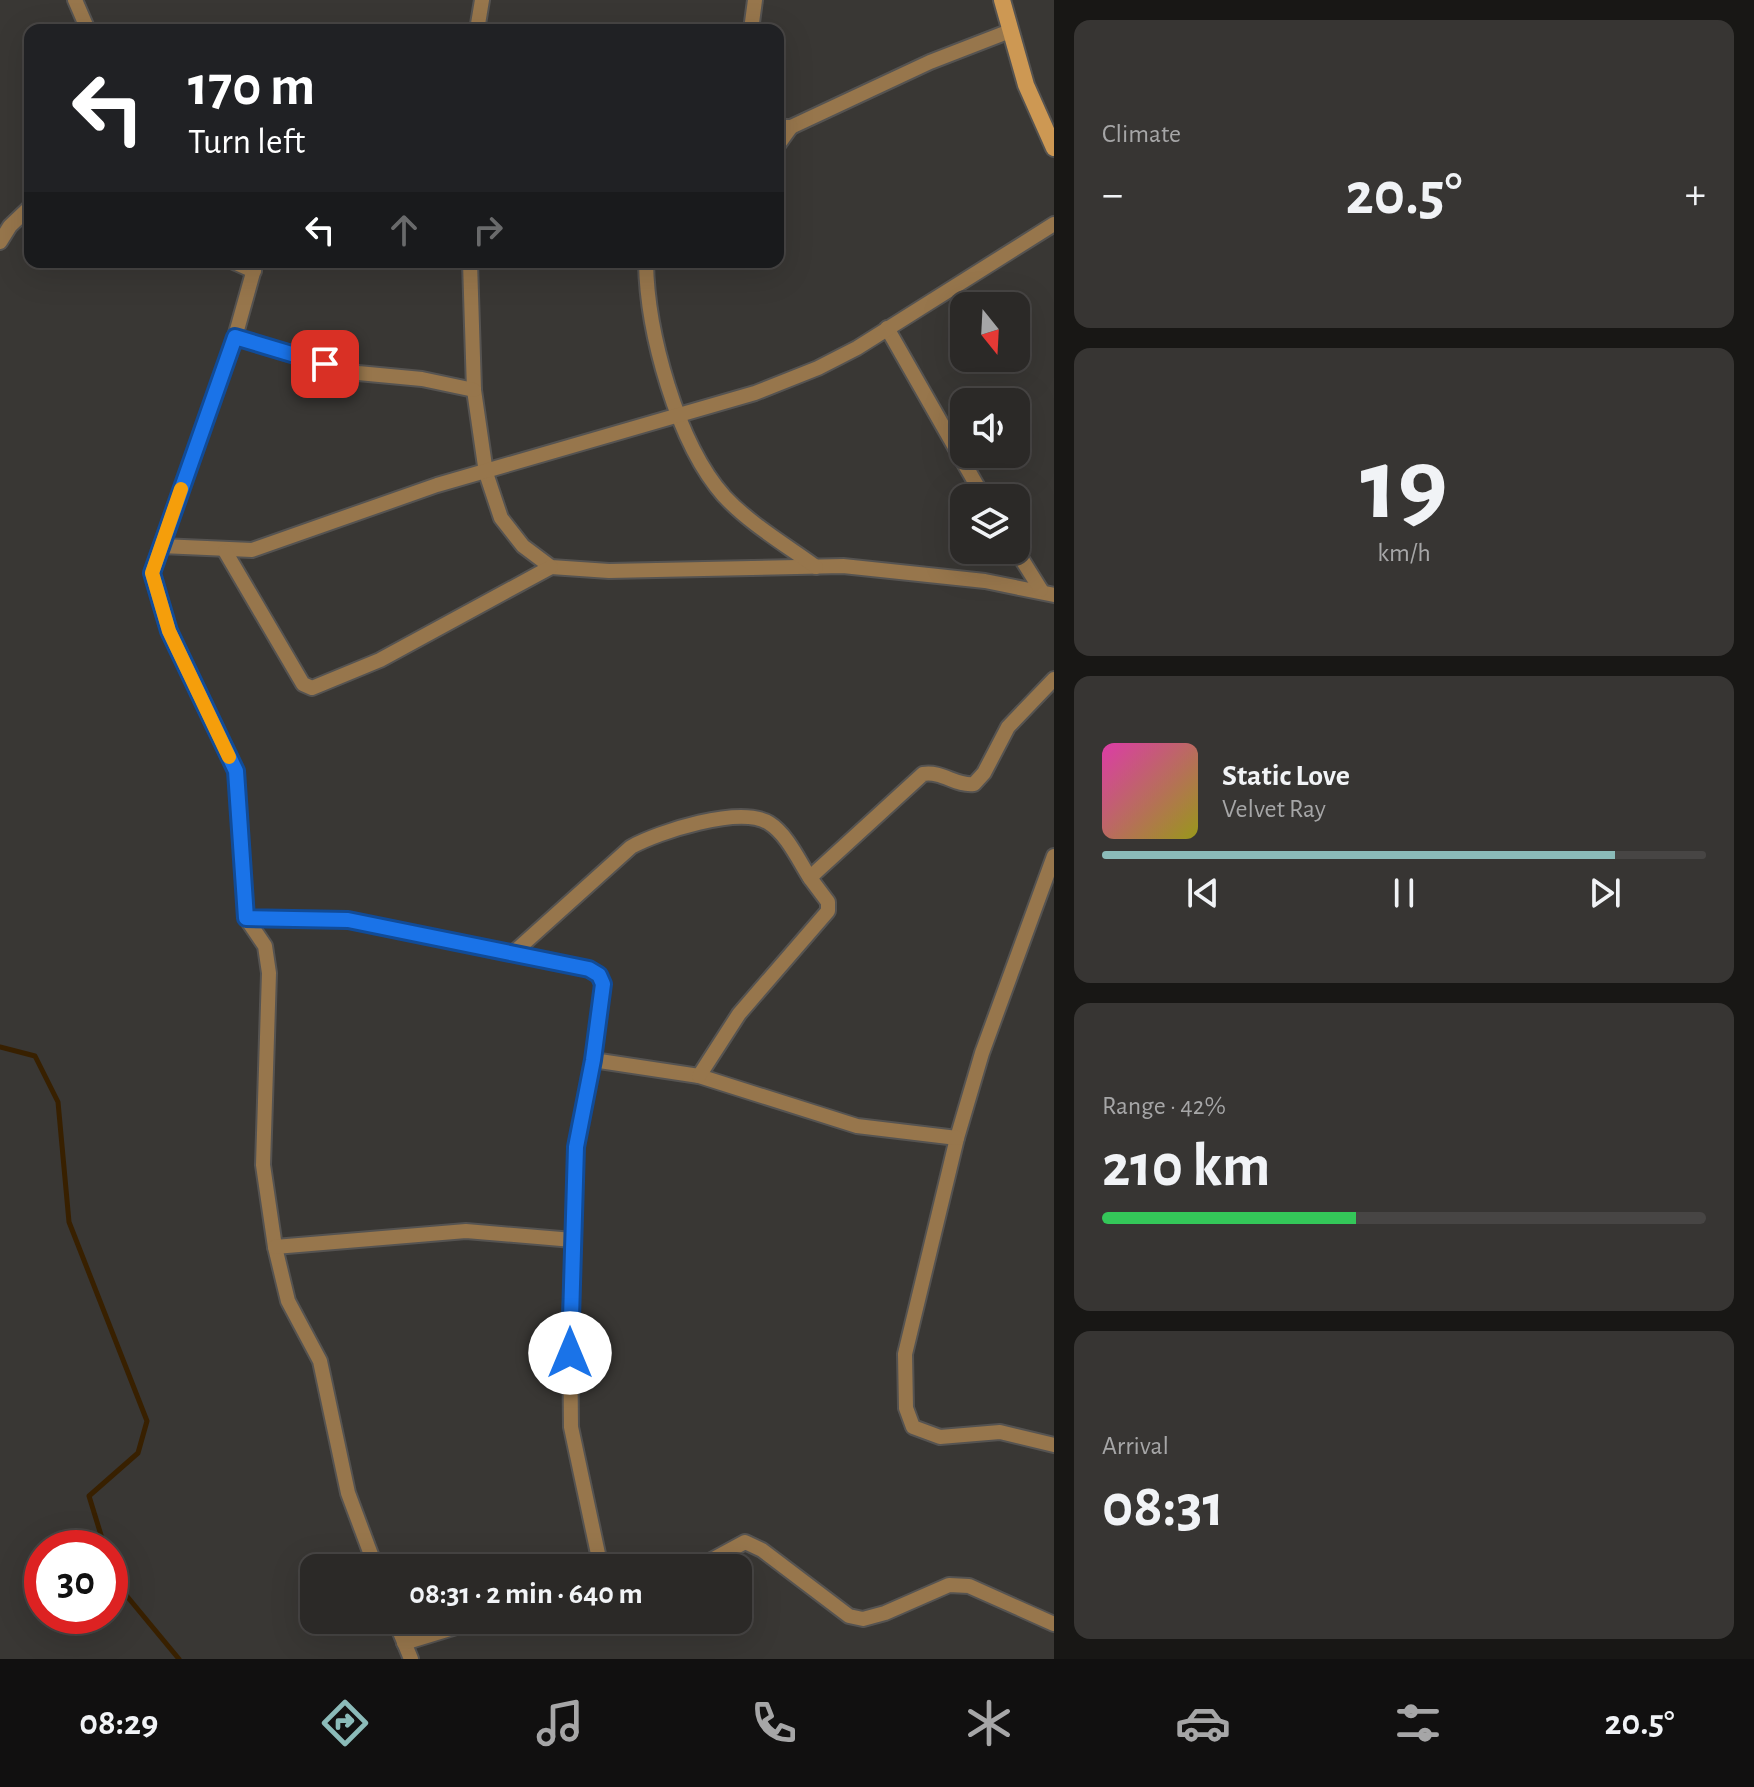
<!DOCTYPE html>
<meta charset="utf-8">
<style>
:root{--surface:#2b2927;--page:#373533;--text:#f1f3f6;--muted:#a6a6a7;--line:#474544;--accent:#8bbbb9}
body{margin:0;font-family:"Alegreya Sans",sans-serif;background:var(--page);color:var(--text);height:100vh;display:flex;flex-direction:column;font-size:30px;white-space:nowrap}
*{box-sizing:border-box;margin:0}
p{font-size:26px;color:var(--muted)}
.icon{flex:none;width:44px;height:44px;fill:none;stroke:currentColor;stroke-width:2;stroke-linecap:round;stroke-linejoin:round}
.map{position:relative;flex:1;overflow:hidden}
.panel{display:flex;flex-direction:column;gap:20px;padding:20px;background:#181715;width:700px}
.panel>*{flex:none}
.hud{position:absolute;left:24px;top:24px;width:760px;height:244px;border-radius:16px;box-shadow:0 8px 32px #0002,0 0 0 2px var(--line);background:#202124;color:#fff;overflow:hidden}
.needle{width:52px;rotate:162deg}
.controls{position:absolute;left:950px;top:292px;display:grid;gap:16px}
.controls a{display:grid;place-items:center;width:80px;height:80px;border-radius:16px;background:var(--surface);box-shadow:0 8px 32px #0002,0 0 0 2px var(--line);font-size:40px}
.speed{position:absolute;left:24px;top:1530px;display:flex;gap:16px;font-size:40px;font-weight:700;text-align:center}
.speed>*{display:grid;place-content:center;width:104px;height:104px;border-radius:50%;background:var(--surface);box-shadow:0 8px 32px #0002,0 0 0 2px var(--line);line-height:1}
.speed .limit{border:12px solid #d22;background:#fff;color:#111}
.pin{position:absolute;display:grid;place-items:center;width:68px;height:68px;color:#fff;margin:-34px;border-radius:16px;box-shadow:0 4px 12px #0006}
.me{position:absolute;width:88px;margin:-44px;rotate:0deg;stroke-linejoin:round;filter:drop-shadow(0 0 6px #0008)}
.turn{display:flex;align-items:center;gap:28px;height:168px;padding:0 32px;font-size:36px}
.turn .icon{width:104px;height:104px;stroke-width:2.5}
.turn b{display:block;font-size:56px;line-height:68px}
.lanes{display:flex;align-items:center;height:76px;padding:0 32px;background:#0003;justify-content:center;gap:40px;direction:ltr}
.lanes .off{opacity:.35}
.big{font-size:60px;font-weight:600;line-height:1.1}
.panel .tile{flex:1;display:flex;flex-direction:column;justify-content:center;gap:12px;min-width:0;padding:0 28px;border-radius:16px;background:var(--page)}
.panel .dial{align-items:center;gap:0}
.dial b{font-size:104px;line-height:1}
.song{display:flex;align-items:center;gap:24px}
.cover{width:96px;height:96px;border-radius:12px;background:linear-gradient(135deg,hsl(320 70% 55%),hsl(60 70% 35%))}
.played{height:8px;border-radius:4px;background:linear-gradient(90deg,var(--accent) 85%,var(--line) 85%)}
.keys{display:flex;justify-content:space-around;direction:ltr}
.heat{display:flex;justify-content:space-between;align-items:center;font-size:44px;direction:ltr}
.charge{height:12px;border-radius:6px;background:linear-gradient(90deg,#34c759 42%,var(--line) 0)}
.trip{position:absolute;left:300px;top:1554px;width:452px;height:80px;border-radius:16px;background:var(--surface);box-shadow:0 8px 32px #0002,0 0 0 2px var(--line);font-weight:600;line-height:80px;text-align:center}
.dock{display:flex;height:128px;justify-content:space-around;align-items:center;background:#111010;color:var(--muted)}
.dock .icon{width:56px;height:56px}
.dock .active{color:var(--accent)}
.dock b{font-size:36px;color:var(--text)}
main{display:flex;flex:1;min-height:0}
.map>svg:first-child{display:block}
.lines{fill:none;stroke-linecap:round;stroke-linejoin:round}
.stream{stroke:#382000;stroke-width:5}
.street-casing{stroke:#555351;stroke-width:18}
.secondary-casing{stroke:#555351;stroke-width:20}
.street{stroke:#97764c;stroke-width:14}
.secondary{stroke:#cd9853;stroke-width:16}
.route-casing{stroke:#114b97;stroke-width:20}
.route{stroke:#1a73e8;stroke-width:14}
.slow{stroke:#f59e0b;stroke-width:14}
</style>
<main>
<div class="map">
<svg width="1054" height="1659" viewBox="0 0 1054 1659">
<rect width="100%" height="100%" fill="#393734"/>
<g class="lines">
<g class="stream">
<polyline points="0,1047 35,1056 58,1102 69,1222 147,1421 138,1453 89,1496 105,1548"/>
<polyline points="110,1563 116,1583 179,1659"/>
</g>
<g class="street-casing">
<g id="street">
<polyline points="75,0 88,30"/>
<polyline points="477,30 482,0"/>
<polyline points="751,30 755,0"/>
<polyline points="778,127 791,127 930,62 1010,31"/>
<polyline points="778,145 791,127"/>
<polyline points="0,242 10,226 30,207"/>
<polyline points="234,262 254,271"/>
<polyline points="256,262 235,337 152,573 169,631 236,771 246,918 265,946 269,973 263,1165 275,1247 288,1301 320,1361 348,1493 376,1568"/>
<polyline points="470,262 474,390 486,473 501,518 523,546 551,567 609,571 843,566 985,581 1054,595"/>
<path d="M646 262C647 332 677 443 724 496 750 524 786 545 816 567"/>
<polyline points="887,328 984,498"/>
<polyline points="235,337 358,373 422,379 474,390"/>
<polyline points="161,546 252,550 437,485 755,393 818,368 857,348 1054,224"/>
<polyline points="1016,550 1041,590"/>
<polyline points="225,551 303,684 312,688 380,660 551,567"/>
<polyline points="1054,856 982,1053 957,1138 905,1354 906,1408 913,1427 940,1437 1000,1432 1054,1445"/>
<polyline points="246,918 348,920 589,969 599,975 603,984 593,1060 576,1147 570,1329 571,1427 601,1568"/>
<path d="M512 954 631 847C658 832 740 805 769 823 787 834 799 861 810 878"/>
<polyline points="593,1060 699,1076 857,1126 957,1138"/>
<path d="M699 1076 739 1014 828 911V902L810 878 817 871 923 774C943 771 955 786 974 784L984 773 1008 727 1054 679"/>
<polyline points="275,1247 466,1231 573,1240"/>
<polyline points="697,1568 745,1542 762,1550 849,1616 863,1619 885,1613 949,1585 969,1586 1054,1624"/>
<polyline points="395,1620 411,1659"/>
<polyline points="404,1643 463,1625 567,1627 603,1620"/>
</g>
</g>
<g class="secondary-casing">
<polyline id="secondary" points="1002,0 1026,85 1054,148"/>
</g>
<use href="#street" class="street"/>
<use href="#secondary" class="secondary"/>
</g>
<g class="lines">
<g class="route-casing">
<polyline id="route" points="325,364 235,337 152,573 169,631 236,771 246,918 348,920 589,969 599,975 603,984 593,1060 576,1147 570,1353"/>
</g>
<use href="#route" class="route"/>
<polyline class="slow" points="181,489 152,573 169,631 229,757"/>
</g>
</svg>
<div class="controls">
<a><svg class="needle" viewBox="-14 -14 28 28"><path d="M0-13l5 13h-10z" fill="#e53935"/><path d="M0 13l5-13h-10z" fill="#a6a6a7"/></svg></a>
<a><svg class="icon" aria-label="sound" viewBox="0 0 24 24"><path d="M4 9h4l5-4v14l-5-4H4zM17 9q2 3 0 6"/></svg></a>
<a><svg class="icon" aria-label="layers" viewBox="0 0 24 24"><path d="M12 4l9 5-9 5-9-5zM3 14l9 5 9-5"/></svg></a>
</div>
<div class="speed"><div class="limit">30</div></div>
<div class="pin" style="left:325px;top:364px;background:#d93025"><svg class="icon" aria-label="arrive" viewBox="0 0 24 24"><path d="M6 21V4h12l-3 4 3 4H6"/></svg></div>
<svg class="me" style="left:570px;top:1353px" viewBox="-20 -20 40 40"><circle r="19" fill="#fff"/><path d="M0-13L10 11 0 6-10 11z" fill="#1a73e8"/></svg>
<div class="trip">08:31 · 2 min · 640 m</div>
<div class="hud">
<div class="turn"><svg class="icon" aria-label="left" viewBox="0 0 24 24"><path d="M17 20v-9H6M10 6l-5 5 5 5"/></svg><div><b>170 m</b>Turn left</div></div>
<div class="lanes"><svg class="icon" aria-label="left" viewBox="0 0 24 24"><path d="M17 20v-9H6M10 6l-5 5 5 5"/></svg><svg class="icon off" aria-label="ahead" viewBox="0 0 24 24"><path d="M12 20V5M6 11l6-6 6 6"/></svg><svg class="icon off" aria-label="right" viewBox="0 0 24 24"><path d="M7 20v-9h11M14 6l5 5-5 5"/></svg></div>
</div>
</div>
<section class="panel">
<div class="tile"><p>Climate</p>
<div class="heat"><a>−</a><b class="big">20.5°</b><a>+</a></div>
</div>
<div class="tile dial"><b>19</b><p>km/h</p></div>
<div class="tile">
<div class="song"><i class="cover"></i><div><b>Static Love</b><p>Velvet Ray</p></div></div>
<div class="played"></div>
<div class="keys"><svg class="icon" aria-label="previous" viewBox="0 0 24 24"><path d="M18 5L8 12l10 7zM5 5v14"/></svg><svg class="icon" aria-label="pause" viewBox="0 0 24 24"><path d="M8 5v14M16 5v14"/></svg><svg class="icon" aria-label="next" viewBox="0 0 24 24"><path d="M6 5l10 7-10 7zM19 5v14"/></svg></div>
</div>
<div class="tile"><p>Range · 42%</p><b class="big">210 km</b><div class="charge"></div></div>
<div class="tile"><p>Arrival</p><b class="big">08:31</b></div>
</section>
</main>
<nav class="dock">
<b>08:29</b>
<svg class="icon active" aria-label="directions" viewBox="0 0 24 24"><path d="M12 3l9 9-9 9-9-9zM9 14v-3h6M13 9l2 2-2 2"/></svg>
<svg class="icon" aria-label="music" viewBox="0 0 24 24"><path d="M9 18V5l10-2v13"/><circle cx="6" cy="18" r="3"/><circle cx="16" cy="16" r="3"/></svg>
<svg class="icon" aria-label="phone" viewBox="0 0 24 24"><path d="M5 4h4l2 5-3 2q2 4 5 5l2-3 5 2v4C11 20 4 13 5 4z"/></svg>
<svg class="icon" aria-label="climate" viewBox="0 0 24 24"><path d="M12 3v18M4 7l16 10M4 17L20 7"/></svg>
<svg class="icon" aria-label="car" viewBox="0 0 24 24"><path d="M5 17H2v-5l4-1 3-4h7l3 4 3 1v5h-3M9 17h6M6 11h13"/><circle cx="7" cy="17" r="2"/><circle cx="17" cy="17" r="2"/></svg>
<svg class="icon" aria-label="filters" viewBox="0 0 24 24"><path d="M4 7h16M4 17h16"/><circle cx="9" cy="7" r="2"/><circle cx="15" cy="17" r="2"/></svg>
<b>20.5°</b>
</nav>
